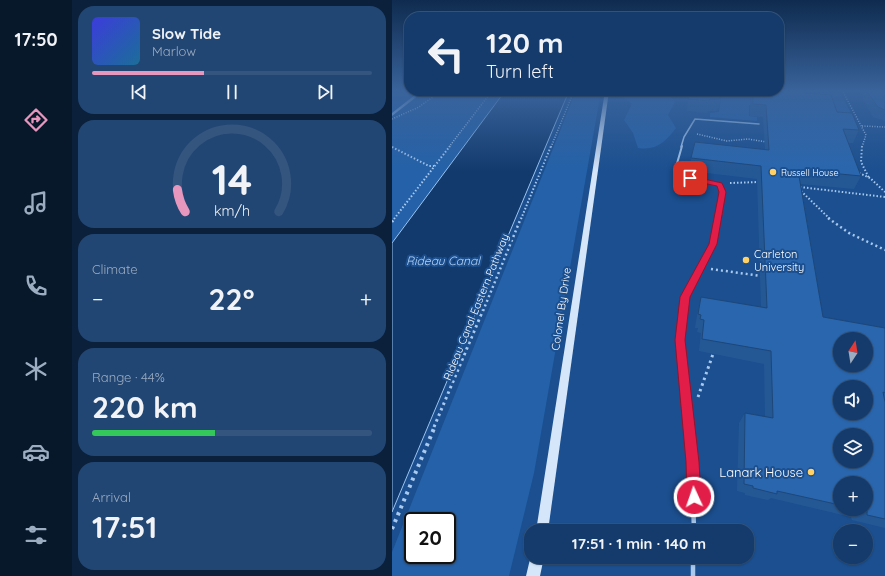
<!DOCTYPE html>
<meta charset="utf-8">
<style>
:root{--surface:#143b6b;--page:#214673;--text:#f1f3f6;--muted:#9dadc1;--line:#33557e;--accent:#e797bd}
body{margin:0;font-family:Quicksand,sans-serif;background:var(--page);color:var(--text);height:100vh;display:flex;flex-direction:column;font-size:15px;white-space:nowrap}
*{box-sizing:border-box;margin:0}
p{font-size:13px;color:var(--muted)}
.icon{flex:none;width:22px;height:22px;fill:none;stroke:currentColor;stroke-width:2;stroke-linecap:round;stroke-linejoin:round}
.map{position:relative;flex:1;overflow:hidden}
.side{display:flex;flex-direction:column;gap:6px;padding:6px;background:#0b203b;width:320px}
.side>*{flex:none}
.banner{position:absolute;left:12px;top:12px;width:380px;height:84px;border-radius:16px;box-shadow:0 1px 3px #0004,0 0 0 1px var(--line);background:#143b6b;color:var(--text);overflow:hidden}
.needle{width:26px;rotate:12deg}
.fabs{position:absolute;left:441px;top:332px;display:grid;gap:8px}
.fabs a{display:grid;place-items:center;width:40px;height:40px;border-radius:50%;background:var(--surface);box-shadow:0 1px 3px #0004,0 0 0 1px var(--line);font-size:20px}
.speed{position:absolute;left:12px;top:512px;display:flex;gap:8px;font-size:20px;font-weight:700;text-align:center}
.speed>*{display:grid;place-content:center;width:52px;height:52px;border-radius:50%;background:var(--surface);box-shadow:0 1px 3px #0004,0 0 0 1px var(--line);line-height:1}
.speed .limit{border:2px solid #111;border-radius:6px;background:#fff;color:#111}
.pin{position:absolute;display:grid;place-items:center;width:34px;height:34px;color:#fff;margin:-17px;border-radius:8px;box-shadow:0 2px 6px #0006}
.me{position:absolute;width:44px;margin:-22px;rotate:357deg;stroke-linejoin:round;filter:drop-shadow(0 0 3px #0008)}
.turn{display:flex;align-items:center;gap:14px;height:84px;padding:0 16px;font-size:18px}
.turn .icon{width:52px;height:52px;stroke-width:2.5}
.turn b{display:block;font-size:28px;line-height:34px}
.big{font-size:30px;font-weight:800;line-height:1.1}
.side .tile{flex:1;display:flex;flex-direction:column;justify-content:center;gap:6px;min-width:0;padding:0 14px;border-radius:16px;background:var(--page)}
.side .dial{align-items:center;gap:0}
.dial svg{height:104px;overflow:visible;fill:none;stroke:var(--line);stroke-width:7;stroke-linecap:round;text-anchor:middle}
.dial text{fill:var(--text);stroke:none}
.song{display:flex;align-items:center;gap:12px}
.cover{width:48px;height:48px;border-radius:6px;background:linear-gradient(135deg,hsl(240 70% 55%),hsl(200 70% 35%))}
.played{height:4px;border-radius:2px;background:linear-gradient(90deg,var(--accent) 40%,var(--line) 40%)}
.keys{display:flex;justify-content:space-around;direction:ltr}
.heat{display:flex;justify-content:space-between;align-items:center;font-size:22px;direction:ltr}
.charge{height:6px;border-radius:3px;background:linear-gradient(90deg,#34c759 44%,var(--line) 0)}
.trip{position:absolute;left:132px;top:524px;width:230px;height:40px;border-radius:16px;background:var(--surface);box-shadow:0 1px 3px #0004,0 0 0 1px var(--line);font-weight:800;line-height:40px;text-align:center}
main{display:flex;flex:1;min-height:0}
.dock{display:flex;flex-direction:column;width:72px;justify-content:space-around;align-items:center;background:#08182b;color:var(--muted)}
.dock .icon{width:28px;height:28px}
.dock .active{color:var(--accent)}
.dock b{font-size:18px;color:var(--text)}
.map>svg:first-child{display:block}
.green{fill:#2461a8;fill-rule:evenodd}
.water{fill:#123a6d;stroke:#9cc4f0}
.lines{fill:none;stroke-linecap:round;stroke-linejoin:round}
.stream{fill:#9cc4f0;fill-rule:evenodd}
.path-far4{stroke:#a9c9ee;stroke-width:1.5;stroke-dasharray:1 1.5;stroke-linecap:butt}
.path-far3{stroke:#a9c9ee;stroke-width:2;stroke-dasharray:1.5 2;stroke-linecap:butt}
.path-far2{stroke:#a9c9ee;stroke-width:2.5;stroke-dasharray:2 3;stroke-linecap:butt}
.path-far1{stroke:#a9c9ee;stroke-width:3;stroke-dasharray:2.5 3.5;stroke-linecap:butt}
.path{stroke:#a9c9ee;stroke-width:4;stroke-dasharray:3 4.5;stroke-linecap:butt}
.service-far4{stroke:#a9c9ee;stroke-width:1.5}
.service-far3{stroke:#a9c9ee;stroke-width:2}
.service-far2{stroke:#a9c9ee;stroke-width:3}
.service-far1{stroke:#a9c9ee;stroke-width:3.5}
.service{stroke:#a9c9ee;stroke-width:4.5}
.secondary{fill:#d6e6fa;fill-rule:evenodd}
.wall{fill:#245895;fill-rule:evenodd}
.building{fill:#2a66ad;stroke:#1d4779;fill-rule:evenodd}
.route{fill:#e11d48;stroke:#92132f}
.poi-dot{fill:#ffd166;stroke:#1b4f8f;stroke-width:1.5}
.labels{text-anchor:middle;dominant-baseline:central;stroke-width:4;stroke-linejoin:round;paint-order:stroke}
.far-poi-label{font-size:9px;fill:#fff;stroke:#1b4f8f;text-anchor:start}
.poi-label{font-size:11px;fill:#fff;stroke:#1b4f8f;text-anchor:start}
.street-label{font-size:11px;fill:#fff;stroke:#1b4f8f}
.water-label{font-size:12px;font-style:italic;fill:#b5d3f5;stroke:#1b4f8f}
.near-poi-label{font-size:13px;fill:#fff;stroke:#1b4f8f;text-anchor:end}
</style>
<main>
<nav class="dock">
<b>17:50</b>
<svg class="icon active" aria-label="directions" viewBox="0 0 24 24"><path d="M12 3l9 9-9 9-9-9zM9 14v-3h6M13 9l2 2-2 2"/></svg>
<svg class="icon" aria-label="music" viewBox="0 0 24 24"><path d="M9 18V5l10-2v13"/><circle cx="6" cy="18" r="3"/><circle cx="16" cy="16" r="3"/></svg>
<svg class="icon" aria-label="phone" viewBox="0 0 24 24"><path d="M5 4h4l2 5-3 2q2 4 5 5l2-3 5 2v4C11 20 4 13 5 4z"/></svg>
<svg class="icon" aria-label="climate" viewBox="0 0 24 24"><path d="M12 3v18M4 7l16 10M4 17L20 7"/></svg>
<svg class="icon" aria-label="car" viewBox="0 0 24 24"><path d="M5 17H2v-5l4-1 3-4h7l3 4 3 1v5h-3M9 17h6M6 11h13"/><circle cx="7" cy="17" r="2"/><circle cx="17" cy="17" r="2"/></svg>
<svg class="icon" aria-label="filters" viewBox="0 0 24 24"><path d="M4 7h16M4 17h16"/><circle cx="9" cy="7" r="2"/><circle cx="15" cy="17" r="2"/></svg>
</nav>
<section class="side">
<div class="tile">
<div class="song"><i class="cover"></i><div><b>Slow Tide</b><p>Marlow</p></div></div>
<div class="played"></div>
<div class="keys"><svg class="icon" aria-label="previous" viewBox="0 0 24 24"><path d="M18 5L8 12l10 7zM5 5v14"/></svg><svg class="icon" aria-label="pause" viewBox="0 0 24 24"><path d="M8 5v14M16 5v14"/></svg><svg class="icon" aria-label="next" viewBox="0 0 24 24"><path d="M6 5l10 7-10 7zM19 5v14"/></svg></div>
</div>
<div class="tile dial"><svg viewBox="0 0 100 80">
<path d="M14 69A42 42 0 1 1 86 69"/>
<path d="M14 69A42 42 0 0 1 8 52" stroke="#e797bd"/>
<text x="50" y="56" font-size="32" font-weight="700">14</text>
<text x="50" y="72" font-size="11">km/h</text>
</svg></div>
<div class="tile"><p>Climate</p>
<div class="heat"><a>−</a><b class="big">22°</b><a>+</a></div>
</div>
<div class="tile"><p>Range · 44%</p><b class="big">220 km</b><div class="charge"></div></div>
<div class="tile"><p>Arrival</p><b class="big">17:51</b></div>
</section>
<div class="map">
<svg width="493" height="576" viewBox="0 0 493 576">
<rect width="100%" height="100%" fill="#1b4f8f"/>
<g class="green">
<polygon points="0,90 113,91 0,243"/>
<polygon points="440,90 448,92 462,119 438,117 408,109 357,105 357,116 365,117 365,121 318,117 318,113 327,112 330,91"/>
<path d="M184 91H209L142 473 117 576H0V552ZM21 521H55V555H21Z"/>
<path d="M233 91H273L272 92 282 100 283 102 276 115 284 128C274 141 265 151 246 148L241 133 232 120 240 104 231 97Z"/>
</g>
<polygon class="water" points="113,91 177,91 0,512 0,243"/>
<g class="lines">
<polygon class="stream" points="28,91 32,91 0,116 0,113"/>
<g class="path-far4">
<polyline points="450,90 474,135 470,147"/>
<polyline points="0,119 27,107 49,91"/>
<polyline points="470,126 493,127"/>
<polyline points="305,134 335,141 356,139 375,142"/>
<polyline points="57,147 100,91"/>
<polyline points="159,147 182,91"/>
</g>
<g class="path-far3">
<polyline points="470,146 469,162 477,178"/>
<polyline points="0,147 37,166 42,166"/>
<polyline points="467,173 478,178 493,192"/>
<polyline points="338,183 367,182"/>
<polyline points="408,187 493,197"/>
<polyline points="409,191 438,219"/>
<polyline points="2,219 58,146"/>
<polyline points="129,219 159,146"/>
</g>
<g class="path-far2">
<polyline points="436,218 457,233 493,250"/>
<polyline points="0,222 3,218"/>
<polyline points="319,269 369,276"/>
<polyline points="91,311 129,218"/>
</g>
<g class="path-far1">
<polyline points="306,397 321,354"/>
<polyline points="42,427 91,310"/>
</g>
<polyline class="path" points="0,529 43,426"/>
<polyline class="service-far4" points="289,147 292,137 303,119 367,124"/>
<polyline class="service-far3" points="290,146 284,167 299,177 328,184 330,192 325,219"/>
<polyline class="service-far2" points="291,311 293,297 321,244 326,218"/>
<polyline class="service-far1" points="292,310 288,340 297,427"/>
<g class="service">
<polyline points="296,426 300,462 302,531"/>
<polyline points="301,557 301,576"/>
</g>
<g class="secondary">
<polygon points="213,91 217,91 156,531 144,531"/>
<polygon points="139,555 139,557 152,557 148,576 134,576"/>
</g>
</g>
<g class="wall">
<polygon points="469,90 493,90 493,121 481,117 472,102"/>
<path d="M358 91H387L445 112 467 130 461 143H456L469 176 462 189 409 184 431 317 493 328V528L460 520 459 517 379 498 376 500 353 495V493L345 491 347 423 353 413 373 417 372 364 307 351 309 333 305 332 306 328H303L306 310 309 297 369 307 365 179 298 171 299 158 373 149 371 117 358 116ZM448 483 474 509H448Z"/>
<polygon points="329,96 327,108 326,108 325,111 316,111 315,113 295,111 296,99"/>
</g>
<g class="building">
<path d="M387 90H409L413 93 439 95 445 112 460 113 467 130 451 129 469 176 406 170 431 317 493 328V393L491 392 493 402V519L475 515V511L464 509H474V483H448V505L385 491V494L361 488V486L352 484 353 413 381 418 379 351 310 339 312 320 308 319 309 315 306 314 309 297 375 308 369 166 299 158 303 142 377 150 374 105 361 104V91H387ZM448 339H474V365H448ZM448 387H474V413H448ZM448 435H474V461H448Z"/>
<polygon points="475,90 493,90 493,110 486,107 476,93"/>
<polygon points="298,91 330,91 329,96 328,96 327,99 318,99 317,101 296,99"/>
</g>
<linearGradient id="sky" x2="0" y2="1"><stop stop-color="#0f2b4f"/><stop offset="0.53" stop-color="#39639b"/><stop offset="1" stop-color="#39639b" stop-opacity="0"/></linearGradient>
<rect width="493" height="171" fill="url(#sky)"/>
<polygon class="route" points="298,176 330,183 334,192 325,244 298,297 293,340 307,462 309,497 307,502 302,504 297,502 295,497 294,462 283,340 288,297 317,244 327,192 325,186 296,180 296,177"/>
<g class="poi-dot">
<circle cx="381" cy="172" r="4"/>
<circle cx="354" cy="260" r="4"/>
<circle cx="419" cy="472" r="4"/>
</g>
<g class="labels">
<g class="far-poi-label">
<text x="389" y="172">Russell House</text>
</g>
<g class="poi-label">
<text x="362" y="254">Carleton<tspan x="362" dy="13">University</tspan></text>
</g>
<g class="street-label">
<text transform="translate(84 307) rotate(-68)">Rideau Canal Eastern Pathway</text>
<text transform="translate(169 309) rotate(-82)">Colonel By Drive</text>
</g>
<g class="water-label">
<text x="51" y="260">Rideau Canal</text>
</g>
<g class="near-poi-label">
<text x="411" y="472">Lanark House</text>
</g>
</g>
</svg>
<div class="fabs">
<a><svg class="needle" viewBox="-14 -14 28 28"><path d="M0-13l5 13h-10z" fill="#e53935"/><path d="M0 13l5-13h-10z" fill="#9dadc1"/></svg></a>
<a><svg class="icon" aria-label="sound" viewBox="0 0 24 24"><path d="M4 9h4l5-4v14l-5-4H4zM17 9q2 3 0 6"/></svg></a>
<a><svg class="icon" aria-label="layers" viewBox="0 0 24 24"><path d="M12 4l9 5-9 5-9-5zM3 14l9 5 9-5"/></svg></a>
<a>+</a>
<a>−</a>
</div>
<div class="speed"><div class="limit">20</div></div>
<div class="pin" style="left:298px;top:178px;background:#d93025"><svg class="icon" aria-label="arrive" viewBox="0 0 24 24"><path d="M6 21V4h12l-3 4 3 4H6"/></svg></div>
<svg class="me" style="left:302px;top:497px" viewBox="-20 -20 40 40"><circle r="17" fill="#e11d48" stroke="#fff" stroke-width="3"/><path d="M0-11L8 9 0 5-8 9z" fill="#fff"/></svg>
<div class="trip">17:51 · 1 min · 140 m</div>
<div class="banner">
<div class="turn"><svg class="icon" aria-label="left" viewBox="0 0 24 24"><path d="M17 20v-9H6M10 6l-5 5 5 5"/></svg><div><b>120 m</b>Turn left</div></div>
</div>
</div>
</main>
